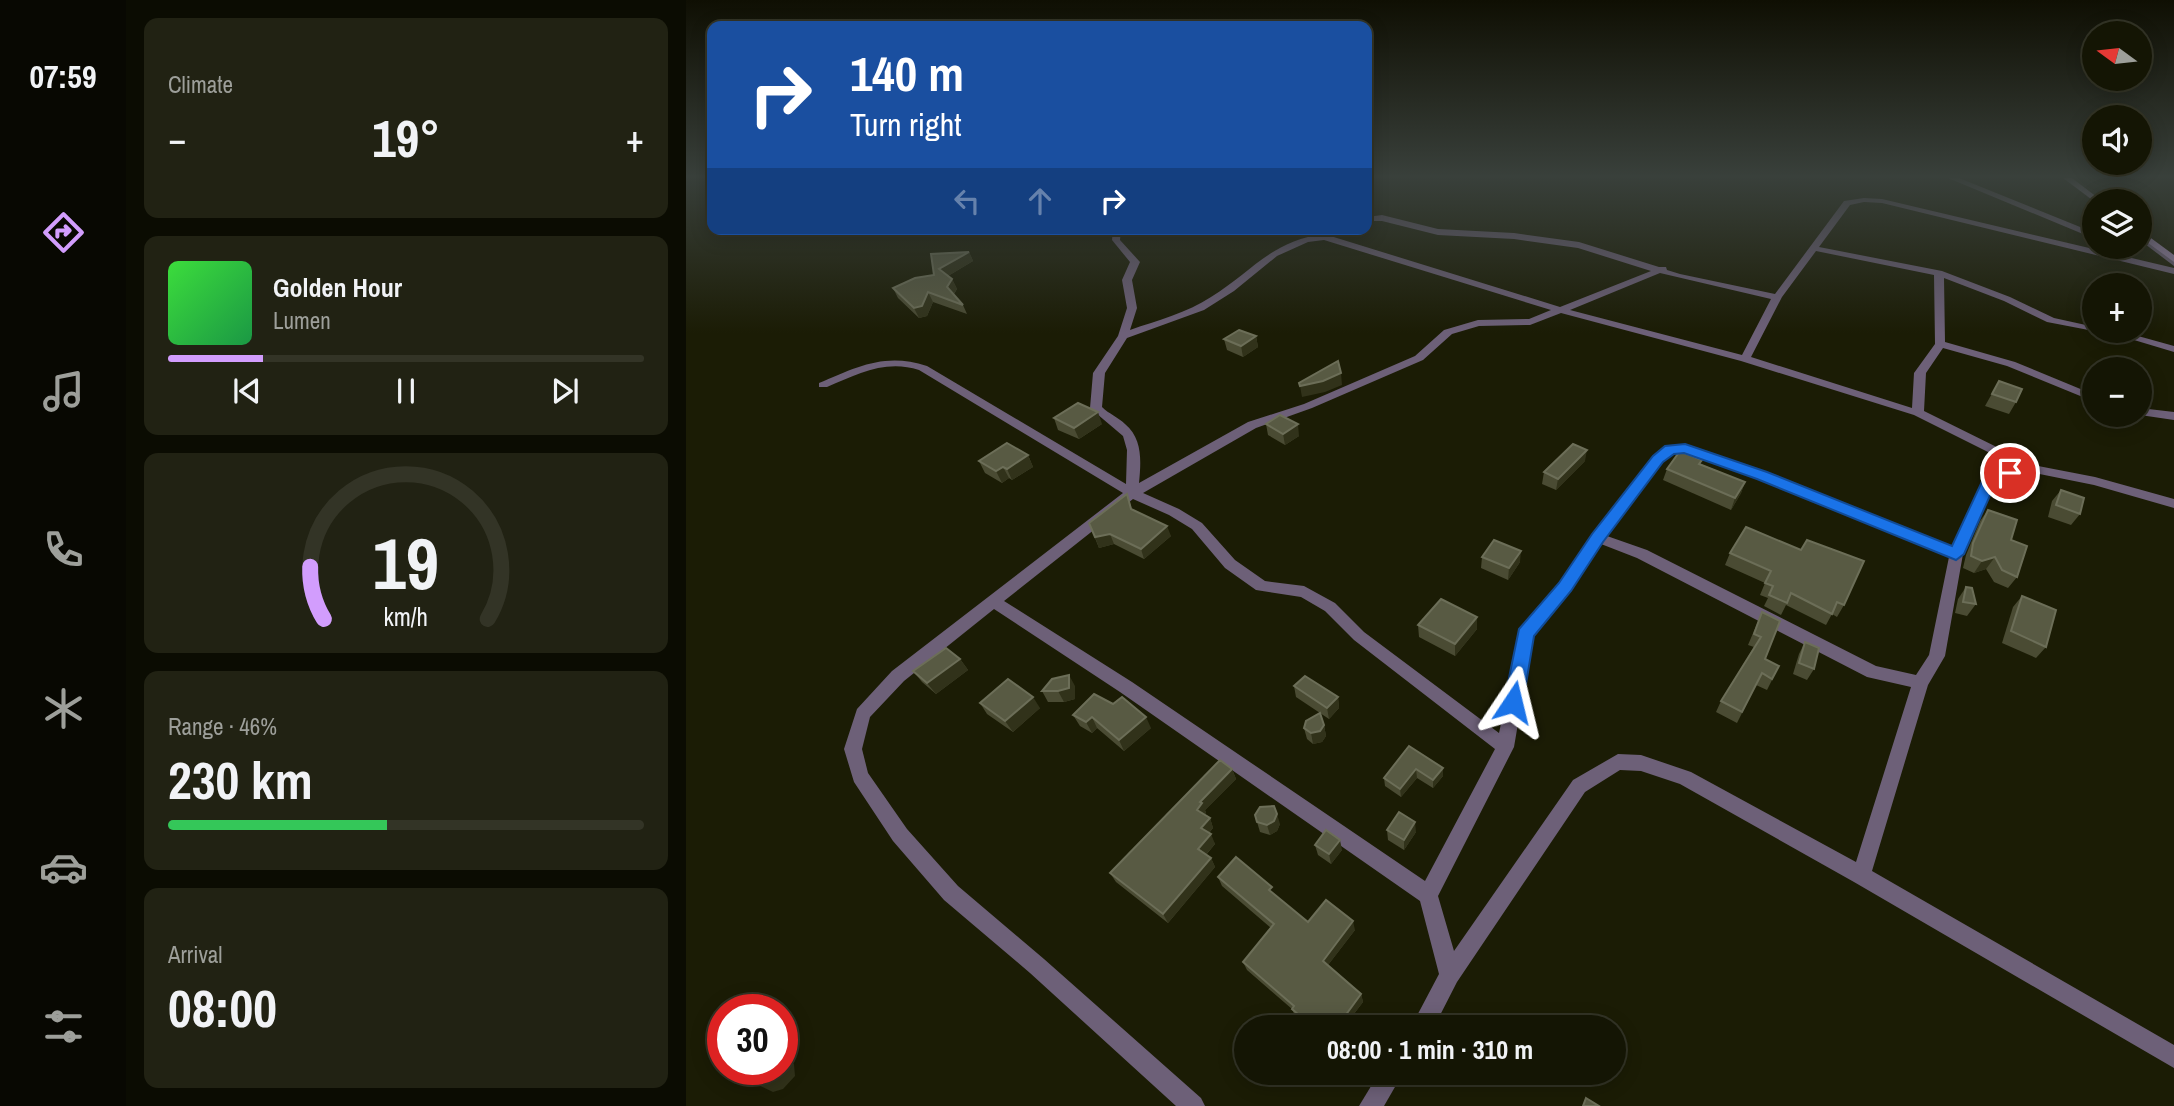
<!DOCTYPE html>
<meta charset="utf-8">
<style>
:root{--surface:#141504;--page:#212213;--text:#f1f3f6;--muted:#9d9f9a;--line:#333426;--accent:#d29dfd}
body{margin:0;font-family:"Archivo Narrow",sans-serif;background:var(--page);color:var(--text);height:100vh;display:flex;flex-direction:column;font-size:26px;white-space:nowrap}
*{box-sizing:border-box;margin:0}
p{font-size:23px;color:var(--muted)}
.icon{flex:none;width:38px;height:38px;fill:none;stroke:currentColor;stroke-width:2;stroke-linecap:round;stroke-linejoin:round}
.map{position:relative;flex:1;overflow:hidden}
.drawer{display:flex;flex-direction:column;gap:18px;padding:18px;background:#0b0c02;width:560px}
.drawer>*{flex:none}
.banner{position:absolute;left:21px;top:21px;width:665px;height:214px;border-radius:14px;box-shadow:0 4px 18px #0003,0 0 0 2px var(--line);background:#1a4fa0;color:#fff;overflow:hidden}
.needle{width:46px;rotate:285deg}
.controls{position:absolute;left:1396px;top:21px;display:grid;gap:14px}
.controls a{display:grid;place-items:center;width:70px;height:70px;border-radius:50%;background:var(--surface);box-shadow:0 4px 18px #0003,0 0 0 2px var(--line);font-size:35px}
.speed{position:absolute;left:21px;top:994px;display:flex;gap:14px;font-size:35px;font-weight:700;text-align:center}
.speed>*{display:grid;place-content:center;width:91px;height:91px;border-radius:50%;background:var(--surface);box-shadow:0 4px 18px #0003,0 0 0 2px var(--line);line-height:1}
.speed .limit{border:10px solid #d22;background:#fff;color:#111}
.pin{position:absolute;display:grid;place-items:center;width:60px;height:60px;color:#fff;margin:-30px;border:4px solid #fff;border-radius:50%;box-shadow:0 2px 7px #0007}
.me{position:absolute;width:77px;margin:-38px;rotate:10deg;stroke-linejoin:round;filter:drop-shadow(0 0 5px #0008)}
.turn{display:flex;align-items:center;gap:24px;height:147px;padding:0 28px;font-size:32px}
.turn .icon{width:91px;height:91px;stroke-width:2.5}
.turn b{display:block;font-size:49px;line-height:60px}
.lanes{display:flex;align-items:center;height:66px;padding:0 28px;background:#0003;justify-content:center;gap:35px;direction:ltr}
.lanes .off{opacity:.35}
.big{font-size:52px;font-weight:700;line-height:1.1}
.drawer .tile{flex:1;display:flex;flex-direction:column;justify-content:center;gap:10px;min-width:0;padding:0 24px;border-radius:14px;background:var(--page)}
.drawer .dial{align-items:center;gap:0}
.dial svg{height:182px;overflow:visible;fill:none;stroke:var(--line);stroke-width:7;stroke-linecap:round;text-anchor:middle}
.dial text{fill:var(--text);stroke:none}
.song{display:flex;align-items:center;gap:21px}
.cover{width:84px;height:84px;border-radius:10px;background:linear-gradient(135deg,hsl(120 70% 55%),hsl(140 70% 35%))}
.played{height:7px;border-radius:4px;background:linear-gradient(90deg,var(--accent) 20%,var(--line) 20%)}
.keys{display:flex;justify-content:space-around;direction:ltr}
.heat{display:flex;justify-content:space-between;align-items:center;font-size:38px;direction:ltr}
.charge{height:10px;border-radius:5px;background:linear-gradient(90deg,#34c759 46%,var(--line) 0)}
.trip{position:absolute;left:548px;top:1015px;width:392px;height:70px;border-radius:35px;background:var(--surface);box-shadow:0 4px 18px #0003,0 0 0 2px var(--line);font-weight:700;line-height:70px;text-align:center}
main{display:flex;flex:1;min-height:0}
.menu{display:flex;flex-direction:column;width:126px;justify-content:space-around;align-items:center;background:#080802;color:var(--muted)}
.menu .icon{width:49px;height:49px}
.menu .current{color:var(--accent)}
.menu b{font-size:32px;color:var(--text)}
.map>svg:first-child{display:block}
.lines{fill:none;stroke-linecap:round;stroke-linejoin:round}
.street{fill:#6d6078;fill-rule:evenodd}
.secondary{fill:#9c87af;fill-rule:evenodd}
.wall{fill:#4a4b33}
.shaded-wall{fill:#31321a}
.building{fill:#585a43;stroke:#6c6e58;stroke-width:2}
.route{fill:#1a73e8;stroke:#114b97;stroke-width:2}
</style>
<main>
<nav class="menu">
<b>07:59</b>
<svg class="icon current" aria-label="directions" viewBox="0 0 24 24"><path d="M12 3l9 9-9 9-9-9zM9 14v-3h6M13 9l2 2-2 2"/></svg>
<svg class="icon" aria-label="music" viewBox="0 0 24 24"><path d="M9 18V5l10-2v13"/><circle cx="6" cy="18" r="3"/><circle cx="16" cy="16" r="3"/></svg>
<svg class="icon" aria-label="phone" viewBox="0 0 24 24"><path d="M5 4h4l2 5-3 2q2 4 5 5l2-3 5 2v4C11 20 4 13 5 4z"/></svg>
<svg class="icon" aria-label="climate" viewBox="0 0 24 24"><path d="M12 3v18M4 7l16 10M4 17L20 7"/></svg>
<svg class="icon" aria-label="car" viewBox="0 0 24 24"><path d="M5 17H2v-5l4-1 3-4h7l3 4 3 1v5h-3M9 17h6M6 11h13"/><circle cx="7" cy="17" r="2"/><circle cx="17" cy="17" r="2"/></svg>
<svg class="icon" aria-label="filters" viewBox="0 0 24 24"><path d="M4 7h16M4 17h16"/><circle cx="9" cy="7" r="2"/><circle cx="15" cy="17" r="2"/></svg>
</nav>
<section class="drawer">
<div class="tile"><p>Climate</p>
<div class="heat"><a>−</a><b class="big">19°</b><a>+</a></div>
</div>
<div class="tile">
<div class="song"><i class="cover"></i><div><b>Golden Hour</b><p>Lumen</p></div></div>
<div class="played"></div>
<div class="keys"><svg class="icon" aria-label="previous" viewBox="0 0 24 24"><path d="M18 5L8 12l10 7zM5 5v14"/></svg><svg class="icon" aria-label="pause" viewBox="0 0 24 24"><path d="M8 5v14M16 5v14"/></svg><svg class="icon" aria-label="next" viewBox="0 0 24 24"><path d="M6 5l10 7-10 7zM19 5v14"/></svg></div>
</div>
<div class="tile dial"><svg viewBox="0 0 100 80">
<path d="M14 69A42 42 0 1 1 86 69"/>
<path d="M14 69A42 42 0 0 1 8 46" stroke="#d29dfd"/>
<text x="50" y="56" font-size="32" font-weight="700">19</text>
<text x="50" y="72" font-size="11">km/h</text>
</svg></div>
<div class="tile"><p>Range · 46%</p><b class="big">230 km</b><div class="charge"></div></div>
<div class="tile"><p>Arrival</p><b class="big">08:00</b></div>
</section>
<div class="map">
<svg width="1488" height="1106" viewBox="0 0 1488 1106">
<rect width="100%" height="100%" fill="#1b1c05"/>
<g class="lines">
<g class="street">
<polygon points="1262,178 1273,178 1409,233 1409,239"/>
<path d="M1178 198 1196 199 1488 268V274L1196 203 1178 202 1164 205 1133 247 1256 271 1324 297 1368 318 1409 327V331H1414L1413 332 1361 322 1318 301 1258 278 1259 342 1329 362 1409 395V402L1321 366 1257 348 1240 373 1238 411 1347 465 1409 477 1488 499V508L1408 485 1344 472 1309 482 1277 554 1259 656 1242 685 1186 871 1488 1045V1068L1168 882 994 784 955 771 934 770 899 792 771 982 748 1027H725L753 974 734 901 434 692 308 609 218 681 184 717 176 749 182 773 221 829 272 886 358 959 515 1098 519 1106H490L344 973 258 900 207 841 168 782 158 749 171 709 206 671 437 493 233 370C200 359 171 374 141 387H133V383C171 367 199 352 241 366L440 484 441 450 437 436 404 408 407 373 432 336 441 308 436 280 444 262 426 240 427 229H435L434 240 454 262 446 280 451 308 444 330C472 320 501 313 525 297 567 271 585 241 638 234L874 307 965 271 892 248 828 239 752 235 696 221H681V217L696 215 752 229 828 233 893 242 973 267H980L981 270 994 274 1089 294 1158 201ZM638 240 865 310 843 319 792 320 758 330 729 356 618 404 562 422 453 483C455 462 457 439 439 424 432 417 423 414 416 407L419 373 441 338 518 310 548 291 591 256 622 242ZM1130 251 1248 275 1249 344 1228 373 1226 408 1065 357 1096 297ZM974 273 1085 299 1056 355 884 310ZM875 313 1055 361 1228 415 1332 467 1299 476 1266 547 1080 472 1003 445 980 446 968 456 907 535 874 583 835 630 813 733 678 632 649 603 618 586 579 581 549 560 516 523 493 509 457 493 570 428 626 408 737 360 766 334 793 326 844 325ZM998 452 1072 478 1263 557 1243 655 1230 675 1190 666 961 550 921 536 976 462 987 453ZM447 499 483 515 506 529 539 568 570 590 615 597 639 611 668 640 809 749 739 881 446 682 318 601ZM915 544 951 558 1181 677 1225 687 1170 862 1005 772 955 755 932 754 887 780 768 951 752 896 828 747 847 636 884 591Z"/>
<polygon points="1455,237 1461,237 1488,258 1488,266 1455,241"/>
<polygon points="1418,331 1434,331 1488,346 1488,352"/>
<polygon points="1454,408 1488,412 1488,420 1454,415"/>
<polygon points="693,1073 717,1073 698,1106 673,1106"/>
</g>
<g class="secondary">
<polygon points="1377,178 1386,178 1416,201 1409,202"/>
<polygon points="1454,230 1488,255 1488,262 1454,237"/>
</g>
</g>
<g class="wall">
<polygon points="283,252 287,261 262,276 266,279 271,289 268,294 277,305 281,314 247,302 241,316 233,318 212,298 207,288 248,275"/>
<polygon points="570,336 572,347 557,357 541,350 538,339"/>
<polygon points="1313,381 1330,402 1323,414 1299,406"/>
<polygon points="368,418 416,424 393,439 372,430"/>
<polygon points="580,424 613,436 599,445 582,435"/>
<polygon points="342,455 347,467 326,480 323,478 316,483 299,473 293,461"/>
<polygon points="899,461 870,490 856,484 858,472"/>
<polygon points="1015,464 1059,482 1055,493 1045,510 977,480 981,469"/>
<polygon points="1375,490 1394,514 1385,525 1362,517 1366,501"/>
<polygon points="441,494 446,509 485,536 458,559 428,544 413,548 403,523"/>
<polygon points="1302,510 1325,540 1331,577 1322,588 1308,582 1300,569 1288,573 1277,568 1280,555 1294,521"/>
<polygon points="1044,553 1158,605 1151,617 1146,614 1140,625 1100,605 1095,615 1078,606 1082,598 1074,595 1079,583 1039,565"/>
<polygon points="796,557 834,562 822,580 795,568"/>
<polygon points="1280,587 1290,604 1281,616 1269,613 1272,599"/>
<polygon points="1336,596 1360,647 1350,658 1316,643 1327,607"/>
<polygon points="1076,612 1079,659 1093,666 1081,690 1070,685 1051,723 1030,712 1035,701 1068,647 1062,645"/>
<polygon points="732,625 791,629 769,656 733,637"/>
<polygon points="1119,642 1128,669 1121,680 1107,674 1113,654"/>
<polygon points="274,659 282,670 250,694 236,682 227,671"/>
<polygon points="389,686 389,699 378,702 362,702 356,691"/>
<polygon points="608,686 652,697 653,708 643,719 610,697"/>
<polygon points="294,703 354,708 327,732 301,714"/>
<polygon points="387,715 465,728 438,751 411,728 406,733 394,726"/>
<polygon points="638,725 640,736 636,742 627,744 621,739 618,728"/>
<polygon points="723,746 757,776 747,788 731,778 715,797 699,786 698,778"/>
<polygon points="546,769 550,779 519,810 520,813 518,815 524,818 527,828 523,833 529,844 520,855 525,858 529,867 482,923 430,882 424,873"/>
<polygon points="569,815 594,824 591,831 584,835 574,832"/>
<polygon points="701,830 730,832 718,850 702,840"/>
<polygon points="629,845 656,850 645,864 632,855"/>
<polygon points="532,877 589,895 622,922 669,930 642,965 675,994 677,1002 658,1027 621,1027 609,1016 606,1009 561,970 557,962 585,928 536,886"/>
</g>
<g class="shaded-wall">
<polygon points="283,252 287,261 257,279 253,269"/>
<polygon points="266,279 271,289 266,296 261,287"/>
<polygon points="242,292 247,302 241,316 233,318 228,308"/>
<polygon points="570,336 572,347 557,357 555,346"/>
<polygon points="655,373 656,385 639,392 616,397 614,386"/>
<polygon points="412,412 416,424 393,439 388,428"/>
<polygon points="612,424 613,436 599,445 597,434"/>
<polygon points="901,450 899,461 870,490 872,479"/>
<polygon points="342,455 347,467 326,480 321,469"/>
<polygon points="317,467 323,478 316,483 310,471"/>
<polygon points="1059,482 1055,493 1045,510 1049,498"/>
<polygon points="481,526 485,536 458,559 455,549"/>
<polygon points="424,534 428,544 413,548 409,537"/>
<polygon points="835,551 834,562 822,580 823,568"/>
<polygon points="1309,557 1300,569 1288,573 1296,561"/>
<polygon points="791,617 791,629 769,656 769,644"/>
<polygon points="274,659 282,670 250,694 241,683"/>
<polygon points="383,675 389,686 389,699 378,702 372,691"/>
<polygon points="347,697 354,708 327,732 319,721"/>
<polygon points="652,697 653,708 643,719 641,708"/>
<polygon points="406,717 411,728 406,733 400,722"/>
<polygon points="460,717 465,728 438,751 433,740"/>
<polygon points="638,725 640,736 636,742 627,744 625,733"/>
<polygon points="757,768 757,776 747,788 747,780"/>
<polygon points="546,769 550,779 519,810 520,813 515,819 511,810 514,802"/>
<polygon points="730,769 731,778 715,797 714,789"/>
<polygon points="591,814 594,824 591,831 584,835 581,825"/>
<polygon points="524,818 527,828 519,837 515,828"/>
<polygon points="729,822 730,832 718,850 718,840"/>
<polygon points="525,834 529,844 516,859 512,849"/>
<polygon points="654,840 656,850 645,864 643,854"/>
<polygon points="525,858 529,867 482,923 477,914"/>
<polygon points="667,921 669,930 639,969 637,961"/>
<polygon points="675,994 677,1002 658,1027 651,1027"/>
<polygon points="96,1058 108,1064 109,1076 97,1089 87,1092 72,1085 94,1069 96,1069"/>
</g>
<g class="building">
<polygon points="283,252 253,269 266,279 261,287 277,305 242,292 236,306 228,308 207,288 229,278 248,275 245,254"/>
<polygon points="553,330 570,336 555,346 538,339"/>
<polygon points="652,361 655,373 637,381 614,386 613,383"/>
<polygon points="1313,381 1336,389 1330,402 1306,394"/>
<polygon points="392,403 412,412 388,428 368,418"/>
<polygon points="594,415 612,424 597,434 580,424"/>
<polygon points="321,443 342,455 321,469 317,467 310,471 293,461"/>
<polygon points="887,444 901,450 872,479 858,472"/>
<polygon points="994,451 1016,460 1013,464 1059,482 1049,498 981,469"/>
<polygon points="1375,490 1398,498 1394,514 1370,505"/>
<polygon points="441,494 445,509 481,526 455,549 424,534 409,537 403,523"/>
<polygon points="1302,510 1331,520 1325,540 1341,546 1331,577 1316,570 1309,557 1296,561 1285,556 1287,543"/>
<polygon points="1060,527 1115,550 1121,540 1178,561 1158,605 1151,602 1146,614 1105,593 1101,603 1083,595 1087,586 1079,583 1085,571 1044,553"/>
<polygon points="808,540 835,551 823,568 796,557"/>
<polygon points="1280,587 1286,588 1290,604 1277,602"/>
<polygon points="1336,596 1370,610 1360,647 1325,631"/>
<polygon points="755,599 791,617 769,644 732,625"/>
<polygon points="1076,612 1094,621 1079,659 1093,666 1086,679 1076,673 1056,712 1035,701 1075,637 1068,634"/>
<polygon points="1119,642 1133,648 1128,669 1113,663"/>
<polygon points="260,648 274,659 241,683 227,671"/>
<polygon points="383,675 383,688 372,691 356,691 366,679"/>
<polygon points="619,676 652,697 641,708 608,686"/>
<polygon points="322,679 347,697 319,721 294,703"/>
<polygon points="408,694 427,704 436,697 460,717 433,740 406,717 400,722 387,715"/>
<polygon points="634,713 638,725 634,731 625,733 618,728 620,721"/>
<polygon points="723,746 757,768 747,780 730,769 714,789 698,778"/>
<polygon points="534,760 546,769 514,802 516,803 511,810 524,818 515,828 525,834 512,849 525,858 477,914 424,873"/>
<polygon points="588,806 591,814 588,821 581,825 571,822 569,815 574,807"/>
<polygon points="713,812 729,822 718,840 701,830"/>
<polygon points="640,830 654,840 643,854 629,845"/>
<polygon points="550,857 586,887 583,890 622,922 640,900 667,921 637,961 675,994 651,1027 627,1027 606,1009 608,1006 557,962 588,924 532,877"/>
<polygon points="68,1069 94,1069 94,1070 81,1083 72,1085 66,1083"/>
<polygon points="900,1098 913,1106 897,1106"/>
</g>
<linearGradient id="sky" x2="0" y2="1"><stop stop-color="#0f0f03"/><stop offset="0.53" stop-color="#39403b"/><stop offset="1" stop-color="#39403b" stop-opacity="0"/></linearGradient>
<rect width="1488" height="333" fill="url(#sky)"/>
<polygon class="route" points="999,444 1081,472 1266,546 1299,475 1324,468 1331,473 1329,477 1310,482 1278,554 1270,560 1071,479 998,453 988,454 977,462 917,542 885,591 848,636 837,702 834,708 827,710 821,708 818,702 833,629 873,583 906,534 967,456 979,446"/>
</svg>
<div class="controls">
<a><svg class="needle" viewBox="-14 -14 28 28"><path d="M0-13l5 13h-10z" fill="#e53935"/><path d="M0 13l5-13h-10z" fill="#9d9f9a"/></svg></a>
<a><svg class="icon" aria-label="sound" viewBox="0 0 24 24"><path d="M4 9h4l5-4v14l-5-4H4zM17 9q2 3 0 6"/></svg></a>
<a><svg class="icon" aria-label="layers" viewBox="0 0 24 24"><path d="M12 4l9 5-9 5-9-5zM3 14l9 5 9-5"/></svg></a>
<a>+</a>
<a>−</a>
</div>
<div class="speed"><div class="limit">30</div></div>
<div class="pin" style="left:1324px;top:473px;background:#d93025"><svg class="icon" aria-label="arrive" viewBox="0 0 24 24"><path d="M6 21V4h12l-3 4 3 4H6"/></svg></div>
<svg class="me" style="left:827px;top:702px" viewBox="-20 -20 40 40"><path d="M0-17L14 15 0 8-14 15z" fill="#1a73e8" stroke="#fff" stroke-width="4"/></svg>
<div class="trip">08:00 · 1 min · 310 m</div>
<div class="banner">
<div class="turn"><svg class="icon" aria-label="right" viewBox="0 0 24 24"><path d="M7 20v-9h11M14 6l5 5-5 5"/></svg><div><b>140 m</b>Turn right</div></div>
<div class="lanes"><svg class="icon off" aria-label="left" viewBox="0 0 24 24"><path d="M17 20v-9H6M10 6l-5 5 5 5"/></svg><svg class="icon off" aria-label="ahead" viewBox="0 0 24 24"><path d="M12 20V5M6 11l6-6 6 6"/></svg><svg class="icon" aria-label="right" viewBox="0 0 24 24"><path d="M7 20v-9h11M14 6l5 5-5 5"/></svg></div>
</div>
</div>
</main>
